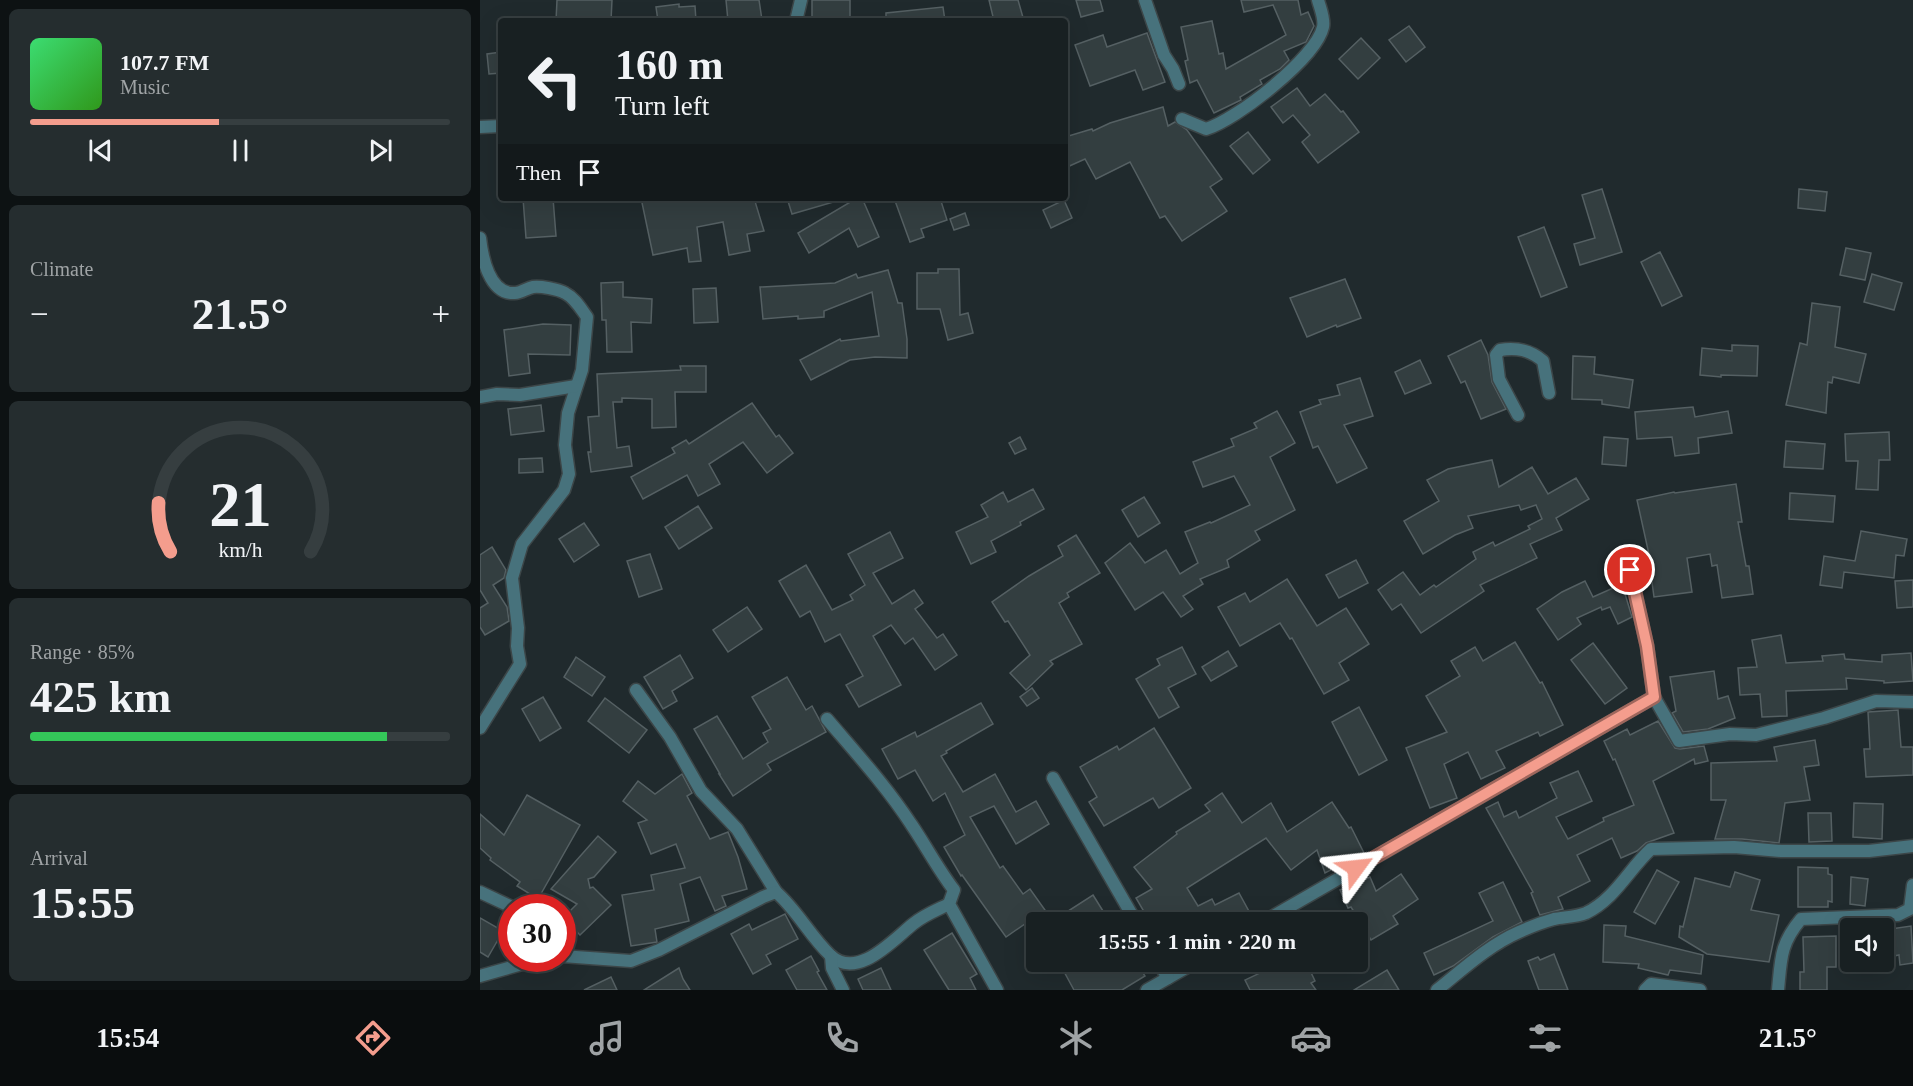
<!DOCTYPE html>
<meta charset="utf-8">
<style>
:root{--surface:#182022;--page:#252d2f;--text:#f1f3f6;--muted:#9fa3a5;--line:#363e40;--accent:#f49d8d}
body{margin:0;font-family:"Times New Roman",serif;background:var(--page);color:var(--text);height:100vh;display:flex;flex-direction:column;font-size:22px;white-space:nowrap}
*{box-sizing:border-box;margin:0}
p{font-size:20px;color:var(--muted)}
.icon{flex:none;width:33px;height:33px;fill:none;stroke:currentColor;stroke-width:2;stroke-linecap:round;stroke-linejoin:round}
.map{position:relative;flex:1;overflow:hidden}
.panel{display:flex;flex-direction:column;gap:9px;padding:9px;background:#0d1213;width:480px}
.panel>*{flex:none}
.guide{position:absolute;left:18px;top:18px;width:570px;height:183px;border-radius:6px;box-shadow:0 6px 24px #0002,0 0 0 2px var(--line);background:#182022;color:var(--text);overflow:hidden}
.tools{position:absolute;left:1360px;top:918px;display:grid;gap:12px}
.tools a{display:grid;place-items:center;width:54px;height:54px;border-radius:6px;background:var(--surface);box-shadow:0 6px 24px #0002,0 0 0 2px var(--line);font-size:30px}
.speed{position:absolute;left:18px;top:894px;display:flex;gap:12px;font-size:30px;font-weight:700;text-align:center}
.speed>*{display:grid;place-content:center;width:78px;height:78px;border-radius:50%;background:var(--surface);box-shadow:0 6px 24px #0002,0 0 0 2px var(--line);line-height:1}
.speed .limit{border:9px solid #d22;background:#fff;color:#111}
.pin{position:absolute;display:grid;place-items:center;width:51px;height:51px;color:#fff;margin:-26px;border:3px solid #fff;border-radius:50%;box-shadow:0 2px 6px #0007}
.me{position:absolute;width:66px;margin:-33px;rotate:60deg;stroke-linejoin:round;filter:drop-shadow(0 0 4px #0008)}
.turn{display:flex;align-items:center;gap:21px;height:126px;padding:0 18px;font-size:27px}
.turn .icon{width:78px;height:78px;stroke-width:2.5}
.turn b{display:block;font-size:42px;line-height:51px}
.then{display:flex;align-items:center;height:57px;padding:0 18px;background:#0003;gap:12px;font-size:22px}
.big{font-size:45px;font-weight:600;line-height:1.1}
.panel .widget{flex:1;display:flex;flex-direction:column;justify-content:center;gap:9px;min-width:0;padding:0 21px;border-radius:9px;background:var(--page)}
.panel .dial{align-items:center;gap:0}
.dial svg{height:156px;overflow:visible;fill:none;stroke:var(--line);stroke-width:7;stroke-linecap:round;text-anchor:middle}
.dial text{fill:var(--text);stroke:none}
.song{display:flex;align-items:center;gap:18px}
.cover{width:72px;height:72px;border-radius:9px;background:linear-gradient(135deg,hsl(140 70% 55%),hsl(110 70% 35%))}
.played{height:6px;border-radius:3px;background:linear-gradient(90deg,var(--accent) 45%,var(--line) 45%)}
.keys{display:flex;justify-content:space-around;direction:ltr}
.heat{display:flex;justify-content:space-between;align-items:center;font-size:33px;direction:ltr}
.charge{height:9px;border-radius:4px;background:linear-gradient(90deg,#34c759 85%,var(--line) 0)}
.trip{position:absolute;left:546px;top:912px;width:342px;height:60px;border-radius:6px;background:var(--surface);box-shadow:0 6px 24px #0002,0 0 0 2px var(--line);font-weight:600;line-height:60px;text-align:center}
.tabs{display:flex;height:96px;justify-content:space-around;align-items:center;background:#0a0d0e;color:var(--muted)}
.tabs .icon{width:42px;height:42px}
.tabs .selected{color:var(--accent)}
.tabs b{font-size:27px;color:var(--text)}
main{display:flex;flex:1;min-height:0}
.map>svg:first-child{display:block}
.building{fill:#333e40;stroke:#556063;stroke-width:1.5}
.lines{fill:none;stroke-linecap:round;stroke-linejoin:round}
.minor-casing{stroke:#3c4648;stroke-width:15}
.minor{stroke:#47727c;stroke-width:12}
.route-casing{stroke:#9f665c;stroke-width:15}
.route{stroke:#f49d8d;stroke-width:10}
</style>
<main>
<section class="panel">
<div class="widget">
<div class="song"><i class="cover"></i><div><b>107.7 FM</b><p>Music</p></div></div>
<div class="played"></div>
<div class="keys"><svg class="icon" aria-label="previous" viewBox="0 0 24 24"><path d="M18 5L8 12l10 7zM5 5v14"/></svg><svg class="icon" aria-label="pause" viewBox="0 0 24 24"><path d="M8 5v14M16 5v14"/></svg><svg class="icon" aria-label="next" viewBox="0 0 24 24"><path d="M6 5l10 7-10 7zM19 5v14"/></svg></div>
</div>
<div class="widget"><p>Climate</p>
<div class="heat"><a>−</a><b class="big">21.5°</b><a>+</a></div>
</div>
<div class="widget dial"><svg viewBox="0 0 100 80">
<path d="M14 69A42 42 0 1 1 86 69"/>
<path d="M14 69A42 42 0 0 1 8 44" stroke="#f49d8d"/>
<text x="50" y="56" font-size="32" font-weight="700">21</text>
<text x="50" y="72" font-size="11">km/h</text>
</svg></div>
<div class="widget"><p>Range · 85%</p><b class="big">425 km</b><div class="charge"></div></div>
<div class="widget"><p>Arrival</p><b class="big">15:55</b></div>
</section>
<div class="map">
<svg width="1433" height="990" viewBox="0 0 1433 990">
<rect width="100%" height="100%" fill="#202a2d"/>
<g class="building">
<polygon points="77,0 132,0 131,21 76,21"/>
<polygon points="246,0 279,0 282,20 248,21"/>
<rect x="332" y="0" width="38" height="21"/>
<polygon points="509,0 538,0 544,21 514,21"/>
<polygon points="596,0 620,0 623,11 601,17"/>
<polygon points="761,0 818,0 821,15 828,12 834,26 826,42 804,51 809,60 800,69 780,80 782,84 760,97 761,100 734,113 717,80 710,83 705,61 708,60 701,27 732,21 739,54 743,53 746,69 806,35 793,5 764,12"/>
<polygon points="199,4 199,7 215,6 216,21 178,21 176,7"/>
<polygon points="463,7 465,21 406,21 406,13"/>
<polygon points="929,26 945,47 926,62 909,40"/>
<polygon points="667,33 685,82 663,90 655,70 610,86 595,45 623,35 627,47"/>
<polygon points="881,38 900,58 878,79 859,59"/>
<polygon points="21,52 21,73 9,74 7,54"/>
<polygon points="817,88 830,106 845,94 861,112 863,111 879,132 838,163 822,142 830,135 813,115 803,123 791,107"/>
<polygon points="683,107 688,126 695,122 707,130 742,179 730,187 747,211 702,241 685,216 680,218 650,162 616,179 605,159 585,168 585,137 612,129 613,131 630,123"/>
<polygon points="768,132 790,160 773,174 750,146"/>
<polygon points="1122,189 1142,252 1100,265 1094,244 1115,238 1102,195"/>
<polygon points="1319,189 1347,192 1345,211 1318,208"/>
<polygon points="43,198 73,198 76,236 46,238"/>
<polygon points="161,198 274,198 284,231 267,234 270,251 249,255 243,222 217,227 221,261 209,262 207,248 173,255"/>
<polygon points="307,198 357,198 357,201 312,214"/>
<polygon points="377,198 382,198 399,237 378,247 369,228 329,253 318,233"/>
<polygon points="414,198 460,198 467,220 441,229 444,237 430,242"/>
<polygon points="584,200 592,218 571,228 563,210"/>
<polygon points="485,213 489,225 474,230 470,219"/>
<polygon points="1064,227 1087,287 1061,297 1038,237"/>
<polygon points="1366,248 1391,253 1385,280 1360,275"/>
<polygon points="1180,252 1202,296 1182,306 1161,262"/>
<polygon points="458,269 479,269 480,315 488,313 493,333 468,340 460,309 437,309 437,273 458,273"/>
<polygon points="408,270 418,303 422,303 427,339 427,358 395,357 370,360 331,380 320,360 360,339 361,341 399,336 392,292 344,311 344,317 318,319 318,316 283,319 280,287 355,283 376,274 378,278"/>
<polygon points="1392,274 1422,283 1414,310 1384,302"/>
<polygon points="865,279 881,318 857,327 856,325 827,337 810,298"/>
<polygon points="143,282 143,297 172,299 171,323 151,322 152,352 127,352 126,320 122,320 121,283"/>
<polygon points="236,288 238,322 214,323 213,289"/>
<polygon points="1332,303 1360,307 1355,347 1386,354 1379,383 1353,377 1352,383 1348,382 1346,413 1306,405 1320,343 1327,345"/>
<polygon points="63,324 91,325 90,355 48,354 50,373 29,376 24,330"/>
<polygon points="1001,340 1008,355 1012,382 1026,409 1001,419 985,381 981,383 968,356"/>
<polygon points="1252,345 1278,346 1277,376 1241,375 1241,377 1220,375 1222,348 1252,351"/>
<polygon points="1093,356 1115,357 1114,374 1153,380 1149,408 1122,404 1122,400 1092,399"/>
<polygon points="940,360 951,383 925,394 915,372"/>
<polygon points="200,366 226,366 226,392 195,392 196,427 172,428 172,399 142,398 142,402 133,402 137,448 149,446 152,466 111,472 108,452 111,452 108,417 119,416 117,374 201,370"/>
<polygon points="880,378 893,416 864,425 887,468 857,483 838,446 833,448 820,412 841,404 839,400 860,395 857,385"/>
<polygon points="272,403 296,437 299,435 313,453 287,473 263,442 229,464 240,484 218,496 207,475 163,499 151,477 195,453 192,448 206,440 209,444"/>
<polygon points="61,405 64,431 31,435 28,409"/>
<polygon points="1213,407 1215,417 1248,411 1252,433 1218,438 1219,453 1195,456 1192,437 1157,439 1155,412"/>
<polygon points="797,411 815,443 790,457 815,510 775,531 780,540 747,560 749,567 720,579 723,584 703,596 713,609 701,617 683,592 655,610 625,563 650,543 665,563 686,550 700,574 718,563 705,532 730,522 731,523 770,505 754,476 723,487 713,462 754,446 751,439 777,428 774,423"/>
<polygon points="1409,432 1410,460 1399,460 1398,490 1376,489 1378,461 1366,461 1365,434"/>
<polygon points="540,437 546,449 535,454 529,443"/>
<polygon points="1124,437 1148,439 1146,466 1122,464"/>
<polygon points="1306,441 1345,444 1343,469 1304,467"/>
<polygon points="62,458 63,472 39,473 39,459"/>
<polygon points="1012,460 1019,487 1052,467 1068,494 1096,478 1109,499 1076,518 1082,530 1050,544 1057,558 1000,585 1004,591 941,633 921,604 912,610 898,590 923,572 940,595 954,585 956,587 996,559 993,552 1013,542 1015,546 1050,529 1048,526 1062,519 1056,505 1041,510 1039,505 988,516 993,528 975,535 943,554 924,521 959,501 947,480 968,469"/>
<polygon points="1256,484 1262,522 1258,522 1266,566 1269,566 1273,594 1242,598 1237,565 1232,566 1230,554 1207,558 1212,592 1174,597 1170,568 1172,568 1157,500 1194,492 1195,493"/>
<polygon points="553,489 564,509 540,522 541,525 511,541 516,552 491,564 476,532 508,517 501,505 523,492 528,502"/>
<polygon points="1310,493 1355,496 1353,522 1309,519"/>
<polygon points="664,497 680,523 658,537 642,510"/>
<polygon points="218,506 232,528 199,549 185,527"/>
<polygon points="104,523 119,545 94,562 79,539"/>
<polygon points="1381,531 1427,539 1424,556 1416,555 1414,578 1364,572 1362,588 1340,585 1344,556 1375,561"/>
<polygon points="410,532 423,558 393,573 412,604 434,590 443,603 435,609 457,638 463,634 477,655 455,670 433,638 425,644 411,625 393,636 421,685 379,707 366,685 383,676 360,634 345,642 330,611 320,617 299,581 326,565 352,610 373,600 370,595 385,585 368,554"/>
<polygon points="596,535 620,573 587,593 589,597 579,603 602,644 570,661 573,664 546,690 530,673 550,655 528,621 525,622 512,602 549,576 583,556 578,546"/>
<polygon points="12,547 26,570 24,578 13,585 27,607 29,621 5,635 0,627 0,608 8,603 0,590 0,555"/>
<polygon points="170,554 182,589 159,597 147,561"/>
<polygon points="876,560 888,583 859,598 846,575"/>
<polygon points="807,579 837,626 866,608 889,644 859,663 869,680 844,694 812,638 810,639 800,623 760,646 738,607 765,593 770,602"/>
<polygon points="1433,580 1433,607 1417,608 1415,581"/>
<polygon points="1105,581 1113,597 1142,584 1152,617 1138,624 1130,607 1122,610 1121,607 1097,618 1101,624 1078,640 1057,609 1082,592"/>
<polygon points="267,607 282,629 248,652 233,630"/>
<polygon points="1301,635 1306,663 1343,661 1342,656 1364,654 1365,659 1402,662 1402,655 1431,653 1433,681 1404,683 1404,681 1366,678 1367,689 1306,691 1307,716 1282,717 1280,694 1260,695 1258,668 1277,667 1272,640"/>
<polygon points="1035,642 1060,683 1062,682 1083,725 1060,736 1058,732 1016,751 1025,768 1001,779 988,752 964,764 977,798 950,808 926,748 967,732 946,696 980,676 971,661 995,647 1003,661"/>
<polygon points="1113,643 1147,688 1125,704 1091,660"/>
<polygon points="702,647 716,674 688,688 699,707 679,718 656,679 680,665 677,659"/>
<polygon points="748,651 757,666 731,681 722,667"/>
<polygon points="200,655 213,678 192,691 197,701 183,709 164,677"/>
<polygon points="96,657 125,677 112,696 84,677"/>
<polygon points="1234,671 1238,699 1248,696 1255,718 1228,729 1203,732 1192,713 1196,711 1190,677"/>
<polygon points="307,677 326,710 332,706 346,732 287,764 291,770 253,796 239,774 240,774 214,729 237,716 263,759 288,742 283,733 291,729 272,697"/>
<polygon points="552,688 559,698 547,706 540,697"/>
<polygon points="63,697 81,728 60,741 42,709"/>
<polygon points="125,698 167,730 149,753 108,721"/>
<polygon points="501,703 513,724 466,751 467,753 461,756 483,792 515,774 536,812 556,801 569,824 536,844 514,806 490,817 520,868 523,866 543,894 550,889 565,910 526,937 482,875 481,876 464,847 485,835 465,793 453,801 435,770 418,779 402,749 435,732 437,737"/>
<polygon points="879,707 907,760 879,775 852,722"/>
<polygon points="1418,710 1421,747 1433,747 1433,775 1386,777 1384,749 1390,749 1388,712"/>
<polygon points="1178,721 1195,748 1200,749 1224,746 1228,761 1215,764 1214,759 1173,781 1194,833 1166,843 1157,851 1141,858 1132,838 1097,855 1110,881 1078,897 1083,909 1060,915 1051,893 1053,892 1006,808 1018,802 1024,817 1036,811 1039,818 1077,798 1070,783 1098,771 1112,801 1076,817 1088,839 1124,821 1123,818 1154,805 1135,759 1133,760 1124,741 1147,729 1150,735"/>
<polygon points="674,728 711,788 679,808 673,798 624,826 609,802 617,797 600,767 637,746 639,750"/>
<polygon points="1335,740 1339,765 1324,767 1330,800 1305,803 1299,843 1262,839 1235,839 1246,800 1231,800 1231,763 1297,761 1294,747"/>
<polygon points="202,774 212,793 207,796 230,839 248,832 258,857 267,889 242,896 246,906 235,911 220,877 200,884 209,921 175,929 177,942 151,946 142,895 174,890 171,875 205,868 196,844 171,854 158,823 167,820 143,801 158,781 175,794"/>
<polygon points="742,793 762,823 791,803 807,832 852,802 869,828 871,827 884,853 845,873 837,850 811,870 786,838 707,888 718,906 732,899 735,905 759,893 771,915 757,922 670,922 656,898 672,889 654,867 697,834 696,832 730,811 725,805"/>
<polygon points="47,795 100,825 58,899 37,886 40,882 10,860 11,858 0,848 0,814 24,835"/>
<polygon points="1374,803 1403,804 1402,839 1373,837"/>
<polygon points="1328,813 1351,813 1352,841 1329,842"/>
<polygon points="118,836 136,852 114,877 108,879 110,888 113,887 131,905 100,935 83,918 97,904 71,889"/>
<polygon points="1318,867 1348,868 1348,874 1352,875 1352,902 1348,901 1348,907 1318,907"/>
<polygon points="1177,870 1199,882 1175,924 1154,912"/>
<polygon points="1255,872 1280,880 1271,910 1299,915 1289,962 1227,954 1199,937 1200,926 1203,927 1215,878 1250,887"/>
<polygon points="921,874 938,899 913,916 918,924 891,940 871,907 868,908 860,890 890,877 896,891"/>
<polygon points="1371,877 1388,879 1385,906 1370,904"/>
<polygon points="1023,882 1042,922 1013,937 973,966 954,975 944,953 1013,921 999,893"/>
<polygon points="613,895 628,919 622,922 587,922 582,915"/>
<polygon points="305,914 318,939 286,955 291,964 273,974 251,934 269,924 272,930"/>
<polygon points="0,918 23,931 8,957 0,952"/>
<polygon points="1124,925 1146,926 1145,936 1223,955 1221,974 1190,970 1188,975 1158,968 1159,964 1123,962"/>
<polygon points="1431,926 1433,963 1420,965 1419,955 1404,958 1404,930"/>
<polygon points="472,933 497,974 490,978 496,990 469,990 444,950"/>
<polygon points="1356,936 1356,967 1347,967 1347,990 1320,990 1320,972 1324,972 1323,937"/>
<polygon points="1074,954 1088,990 1059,990 1048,961 1058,957 1060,960"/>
<polygon points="331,956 339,971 337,972 347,990 317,990 306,970"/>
<polygon points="589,962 656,962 665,976 642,990 594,990 581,966"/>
<polygon points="803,962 826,962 835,981 831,983 836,990 770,990 765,980"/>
<polygon points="199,968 203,979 210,990 164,990"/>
<polygon points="401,968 411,990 383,990 378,979"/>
<polygon points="907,970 919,990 874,990"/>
<polygon points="131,977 137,990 104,990"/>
</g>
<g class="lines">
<g class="minor-casing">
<g id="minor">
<polyline points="665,0 684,55 693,69 699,84"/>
<polyline points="316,21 321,0"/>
<path d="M702 119 726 129C756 120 836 58 843 27 845 19 840 8 838 0"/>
<polyline points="0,127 21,126"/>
<path d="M0 238C2 256 9 295 35 293 41 293 47 288 53 287 60 286 78 289 85 293 95 298 101 309 107 317L102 370 88 413 85 445 89 474 84 490 42 544 32 578 38 628 37 646 40 664 0 728"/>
<polyline points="0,397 17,394 40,395 96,386"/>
<path d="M1038 415 1019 379 1016 355 1020 350C1037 347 1050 350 1063 361L1069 393"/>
<polyline points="1150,571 1167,646 1174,697"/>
<polyline points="156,690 190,737 221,791 257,829 296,892"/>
<path d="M347 719C376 753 407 787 431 824 446 846 458 869 474 890L469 904 517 990"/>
<polyline points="573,778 656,922"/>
<polyline points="0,892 34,908"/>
<polyline points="783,922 1174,697 1199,741 1250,734 1276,735 1344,718 1396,701 1433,702"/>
<path d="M82 956 151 961 179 950 283 897 296 892C317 910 330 936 350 955 377 981 413 940 433 924 444 915 457 910 469 904"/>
<polyline points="351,956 352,968 363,990"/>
<polyline points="0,976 63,958"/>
<polyline points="688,978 716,962"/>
<polyline points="667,990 688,978 678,962"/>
<path d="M957 990C982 970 1009 945 1039 932 1050 927 1063 922 1074 919 1084 917 1096 917 1106 913 1135 899 1149 869 1171 849L1254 847 1301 851H1389L1433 846"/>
<polyline points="1165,990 1171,984 1220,990"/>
<path d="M1298 990C1301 959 1300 944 1321 919L1418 915 1430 909 1433 885"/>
</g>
</g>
<use href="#minor" class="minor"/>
</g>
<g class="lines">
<g class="route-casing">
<polyline id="route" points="876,868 1174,697 1167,646 1150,570"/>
</g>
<use href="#route" class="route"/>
</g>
</svg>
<div class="tools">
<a><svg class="icon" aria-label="sound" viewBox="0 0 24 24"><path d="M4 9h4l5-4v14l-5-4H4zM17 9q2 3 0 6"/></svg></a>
</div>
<div class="speed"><div class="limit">30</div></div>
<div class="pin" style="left:1150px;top:570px;background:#d93025"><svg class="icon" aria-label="arrive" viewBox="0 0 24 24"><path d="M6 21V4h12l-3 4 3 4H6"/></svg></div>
<svg class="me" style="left:876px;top:868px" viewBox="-20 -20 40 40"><path d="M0-17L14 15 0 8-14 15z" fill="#f49d8d" stroke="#fff" stroke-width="4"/></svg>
<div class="trip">15:55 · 1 min · 220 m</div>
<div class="guide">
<div class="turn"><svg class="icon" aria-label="left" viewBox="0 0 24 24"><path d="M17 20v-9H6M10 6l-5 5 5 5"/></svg><div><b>160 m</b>Turn left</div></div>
<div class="then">Then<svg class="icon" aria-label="arrive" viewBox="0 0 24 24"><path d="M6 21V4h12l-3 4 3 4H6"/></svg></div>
</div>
</div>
</main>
<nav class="tabs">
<b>15:54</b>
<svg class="icon selected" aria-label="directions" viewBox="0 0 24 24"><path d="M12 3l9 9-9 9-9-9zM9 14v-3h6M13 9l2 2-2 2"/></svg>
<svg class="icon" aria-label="music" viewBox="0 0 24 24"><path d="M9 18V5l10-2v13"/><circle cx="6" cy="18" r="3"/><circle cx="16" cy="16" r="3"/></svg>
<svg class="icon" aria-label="phone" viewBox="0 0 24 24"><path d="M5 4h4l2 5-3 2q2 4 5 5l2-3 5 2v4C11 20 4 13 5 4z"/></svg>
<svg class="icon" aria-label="climate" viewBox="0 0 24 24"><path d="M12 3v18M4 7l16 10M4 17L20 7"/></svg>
<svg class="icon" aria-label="car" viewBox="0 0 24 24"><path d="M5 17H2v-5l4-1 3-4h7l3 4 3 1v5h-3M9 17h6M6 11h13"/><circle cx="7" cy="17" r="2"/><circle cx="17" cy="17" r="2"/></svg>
<svg class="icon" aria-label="filters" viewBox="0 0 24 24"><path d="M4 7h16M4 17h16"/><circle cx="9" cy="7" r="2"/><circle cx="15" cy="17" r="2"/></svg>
<b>21.5°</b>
</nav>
